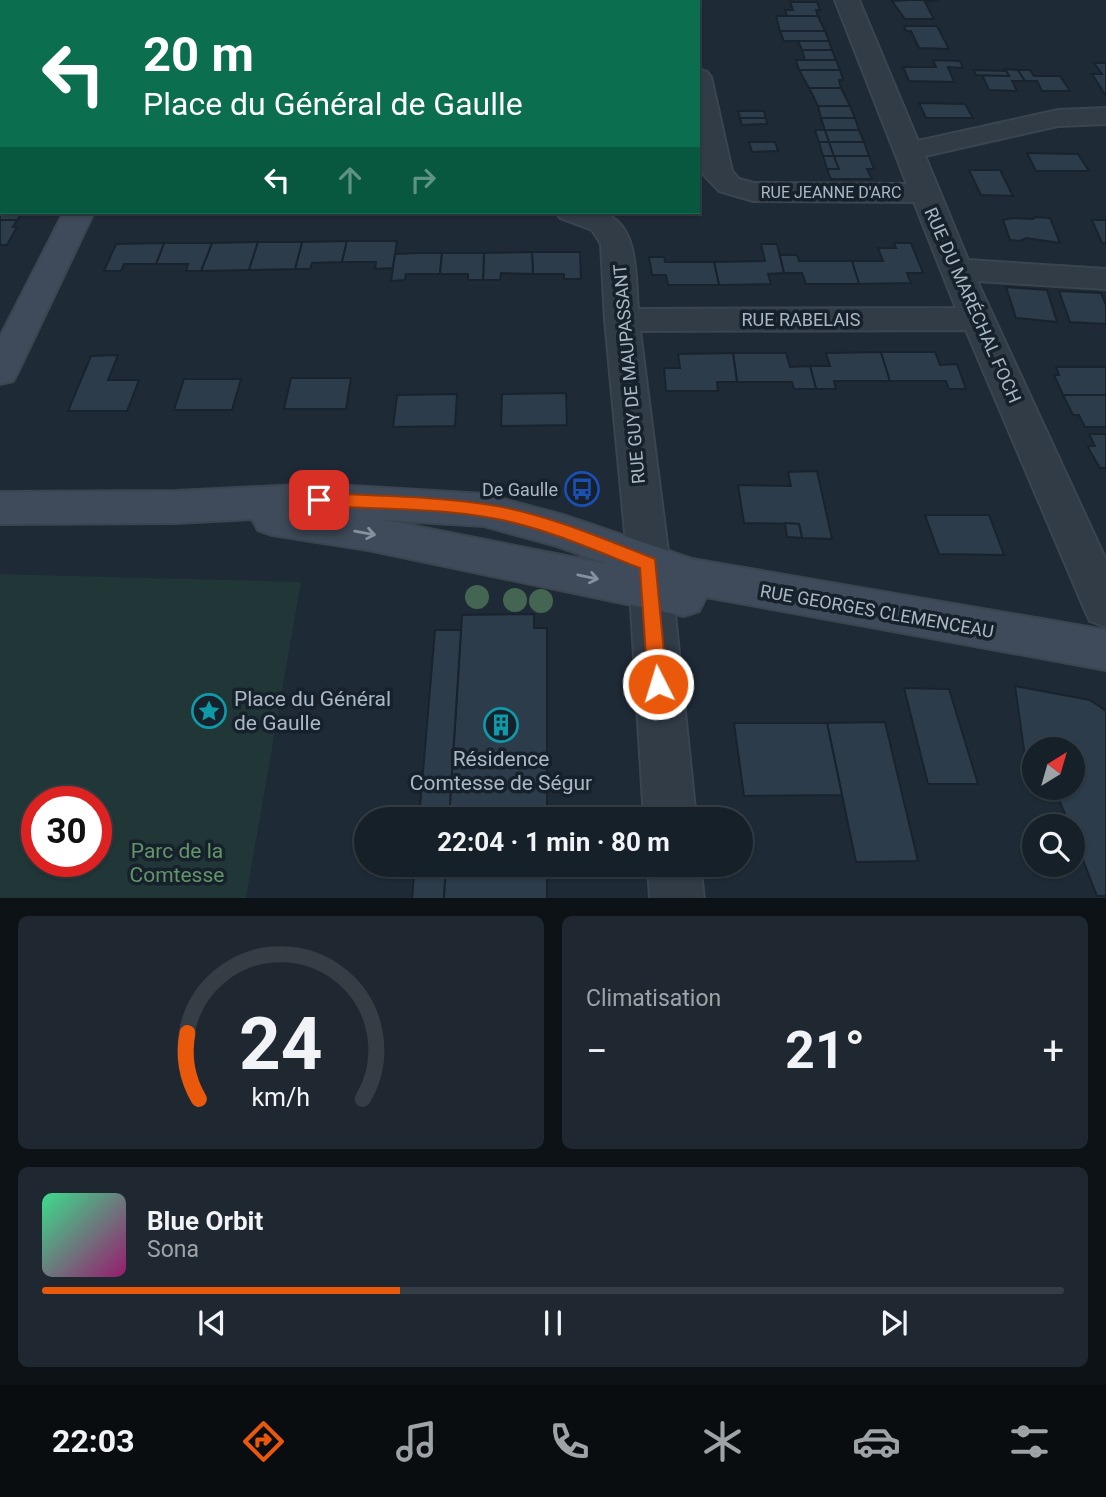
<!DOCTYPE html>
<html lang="fr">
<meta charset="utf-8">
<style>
:root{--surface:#162028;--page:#1f2830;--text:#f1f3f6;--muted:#9ea3a8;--line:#353e45;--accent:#ea580c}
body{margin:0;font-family:Roboto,sans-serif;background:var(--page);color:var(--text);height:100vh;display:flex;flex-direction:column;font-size:26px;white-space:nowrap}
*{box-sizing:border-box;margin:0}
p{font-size:23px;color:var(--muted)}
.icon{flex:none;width:38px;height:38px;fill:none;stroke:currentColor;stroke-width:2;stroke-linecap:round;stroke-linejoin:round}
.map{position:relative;height:898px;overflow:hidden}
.panel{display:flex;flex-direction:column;gap:18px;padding:18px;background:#0c1216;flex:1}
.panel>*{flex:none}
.banner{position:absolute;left:0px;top:0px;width:700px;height:214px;box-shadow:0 2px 5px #0004,0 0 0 2px var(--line);background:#0b6e4f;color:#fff;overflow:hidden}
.needle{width:46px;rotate:37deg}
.tools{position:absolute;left:1022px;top:737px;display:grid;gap:14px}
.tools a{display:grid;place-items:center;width:63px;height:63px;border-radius:50%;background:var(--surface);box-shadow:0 2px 5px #0004,0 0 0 2px var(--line);font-size:35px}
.speed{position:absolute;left:21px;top:786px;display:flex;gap:14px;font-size:35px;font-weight:700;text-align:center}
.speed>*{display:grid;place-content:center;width:91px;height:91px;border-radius:50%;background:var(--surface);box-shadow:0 2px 5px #0004,0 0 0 2px var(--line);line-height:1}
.speed .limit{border:10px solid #d22;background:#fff;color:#111}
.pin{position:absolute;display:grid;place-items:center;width:60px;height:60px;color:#fff;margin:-30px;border-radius:14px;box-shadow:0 4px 10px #0006}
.me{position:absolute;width:77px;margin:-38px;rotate:355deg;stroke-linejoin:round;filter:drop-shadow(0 0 5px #0008)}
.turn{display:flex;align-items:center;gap:24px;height:147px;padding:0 28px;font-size:32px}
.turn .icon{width:91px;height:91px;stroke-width:2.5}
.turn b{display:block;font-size:49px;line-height:60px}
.lanes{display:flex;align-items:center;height:66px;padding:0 28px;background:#0003;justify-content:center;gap:35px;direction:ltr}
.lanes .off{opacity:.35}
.big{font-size:52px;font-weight:700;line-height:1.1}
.panel .card{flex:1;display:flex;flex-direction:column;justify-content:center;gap:10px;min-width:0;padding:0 24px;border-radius:10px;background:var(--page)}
.panel .dial{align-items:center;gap:0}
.dial svg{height:182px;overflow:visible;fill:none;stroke:var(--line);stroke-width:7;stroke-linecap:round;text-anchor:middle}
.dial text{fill:var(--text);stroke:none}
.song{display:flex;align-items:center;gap:21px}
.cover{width:84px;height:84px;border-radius:10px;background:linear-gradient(135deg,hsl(150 70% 55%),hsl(320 70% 35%))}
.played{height:7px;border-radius:4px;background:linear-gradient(90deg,var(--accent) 35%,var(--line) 35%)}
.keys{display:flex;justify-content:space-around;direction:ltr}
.heat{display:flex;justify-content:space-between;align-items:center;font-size:38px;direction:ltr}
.panel .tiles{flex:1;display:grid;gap:18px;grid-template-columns:1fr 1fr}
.card:last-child{grid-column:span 2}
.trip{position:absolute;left:354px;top:807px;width:399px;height:70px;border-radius:35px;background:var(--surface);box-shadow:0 2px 5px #0004,0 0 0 2px var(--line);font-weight:700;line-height:70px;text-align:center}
.menu{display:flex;height:112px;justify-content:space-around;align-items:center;background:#090d10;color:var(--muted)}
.menu .icon{width:49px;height:49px}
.menu .on{color:var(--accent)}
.menu b{font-size:32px;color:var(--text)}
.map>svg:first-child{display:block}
.green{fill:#203637;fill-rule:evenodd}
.building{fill:#2c3c4a;stroke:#19232d;stroke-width:2}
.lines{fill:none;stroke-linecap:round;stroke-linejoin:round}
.street-casing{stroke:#3a4550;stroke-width:4}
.secondary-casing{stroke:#3a4550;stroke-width:4}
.street{fill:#313c47;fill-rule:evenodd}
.secondary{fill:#3f4b5a;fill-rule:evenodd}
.tree{fill:#436552}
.oneway{stroke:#85919f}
.route{fill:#ea580c;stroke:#983908;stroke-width:2}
.labels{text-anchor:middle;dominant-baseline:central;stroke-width:7;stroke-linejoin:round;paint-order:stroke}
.far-street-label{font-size:16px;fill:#aab7c4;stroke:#17212b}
.street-label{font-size:18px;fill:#aab7c4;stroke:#17212b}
.poi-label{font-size:18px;fill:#aab7c4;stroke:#17212b;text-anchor:end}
.near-poi-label{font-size:21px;fill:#aab7c4;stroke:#17212b;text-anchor:start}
.near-park-label{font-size:21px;fill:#629569;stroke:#17212b}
</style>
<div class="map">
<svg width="1106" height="899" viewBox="0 0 1106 899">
<rect width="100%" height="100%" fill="#1e2a36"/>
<path class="green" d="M0 574 301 582 246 898H0ZM37 802H96V861H37Z"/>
<g class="building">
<polygon points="909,0 938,0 925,2 934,19 905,19 892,1"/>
<polygon points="790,2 817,2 820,10 816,10 818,16 787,16 785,10 793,10"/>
<polygon points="776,16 818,16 825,31 780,31"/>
<polygon points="904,26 937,26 949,49 919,48 911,31 906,31"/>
<polygon points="780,31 825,31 829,41 784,41"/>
<polygon points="798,41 829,41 832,50 802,50"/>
<polygon points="802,50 832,50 836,60 805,60"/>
<polygon points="796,60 836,60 840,70 799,70"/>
<polygon points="933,60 960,61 963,68 948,67 954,82 909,81 903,67 936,67"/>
<polygon points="1094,63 1106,63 1106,96 1092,74 1102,74"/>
<polygon points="1005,69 1018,70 1025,81 1012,81 1017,91 989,90 982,75 1009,76"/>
<polygon points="799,70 840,70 843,80 839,80 841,88 809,88"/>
<polygon points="973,70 1006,71 1009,76 976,75"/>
<polygon points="1018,70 1030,70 1034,76 1060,76 1070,91 1042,91 1037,81 1025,81"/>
<polygon points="809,88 841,88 850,106 818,106"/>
<polygon points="919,103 965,104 973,118 926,118"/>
<polygon points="818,106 850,106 855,118 821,118"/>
<polygon points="738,111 764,111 766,118 740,118"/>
<polygon points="740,118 766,118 767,124 742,125"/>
<polygon points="821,118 855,118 859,130 825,130"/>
<polygon points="815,130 825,130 829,142 819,142"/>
<polygon points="825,130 859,130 864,142 829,142"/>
<polygon points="749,142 775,142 778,151 752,152"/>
<polygon points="819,142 829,142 834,156 823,156"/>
<polygon points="829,142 864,142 869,156 834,156"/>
<polygon points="1027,153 1078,154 1089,171 1036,171"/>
<polygon points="823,156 834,156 839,169 827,169"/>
<polygon points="834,156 869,156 874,169 867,169 872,179 831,179 827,169 839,169"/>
<polygon points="969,170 1000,170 1013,196 981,195"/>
<polygon points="0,196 2,212 24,212 17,220 0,220"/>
<polygon points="1035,217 1050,218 1060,243 1026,238 1020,241 1010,240 1003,220 1012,218 1033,219"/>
<polygon points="0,220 17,220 13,227 17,227 7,245 0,245"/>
<polygon points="1092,220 1106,220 1106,243 1102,243"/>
<polygon points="347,241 342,262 312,263 310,269 295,269 302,242"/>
<polygon points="347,241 397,241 393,268 375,269 376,262 342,262"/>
<polygon points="258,242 249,270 201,271 212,243"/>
<polygon points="258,242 302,242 295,269 249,270"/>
<polygon points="164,243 212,243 201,271 186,271 188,264 156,264"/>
<polygon points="164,243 156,264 124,264 121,271 104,271 116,244"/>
<polygon points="894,243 911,243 923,273 907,273 911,283 859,284 852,261 883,261 878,248 896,248"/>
<polygon points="761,244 777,244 784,273 768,274 771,284 719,285 714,262 765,261"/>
<polygon points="532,252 580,252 581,279 564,279 564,274 533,274"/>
<polygon points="532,252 533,274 501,273 500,280 483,280 484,253"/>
<polygon points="419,253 442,253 440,274 406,274 405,280 391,281 395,254"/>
<polygon points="442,253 484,253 483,280 468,280 468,274 440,274"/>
<polygon points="780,255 797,255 799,261 852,261 859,284 806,284 802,273 784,273"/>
<polygon points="649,257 664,257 665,262 714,262 719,285 668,285 666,275 652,275"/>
<polygon points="1006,287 1047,290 1057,322 1016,318"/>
<polygon points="1059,291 1101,293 1106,305 1106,324 1070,322"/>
<polygon points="881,352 890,381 834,381 836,389 816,389 810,366 830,366 826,353"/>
<polygon points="881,352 935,352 940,365 957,364 966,389 949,389 946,381 890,381"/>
<polygon points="733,353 786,353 790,367 810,366 816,389 794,389 792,382 737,382"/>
<polygon points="733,353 737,382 717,382 718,391 666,391 664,368 680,368 678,354"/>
<polygon points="118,355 108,380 139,380 127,411 68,411 91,356"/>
<polygon points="1056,367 1106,367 1106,395 1063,395 1054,375 1059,375"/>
<polygon points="291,378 351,378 346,409 284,409"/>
<polygon points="184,379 241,379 232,410 174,410"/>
<polygon points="566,393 567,425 501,426 502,394"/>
<polygon points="457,394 455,426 393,427 397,395"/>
<polygon points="1063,395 1106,395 1106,427 1085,427 1079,415 1073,415"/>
<polygon points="1089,434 1106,434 1106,468 1100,468 1090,451 1088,446 1095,446"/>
<polygon points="817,471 832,539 802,538 799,524 744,523 738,485 791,486 788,472"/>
<polygon points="925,515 989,515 1004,555 939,554"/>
<polygon points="785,523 799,524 802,538 787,537"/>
<polygon points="534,614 534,628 547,628 547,819 449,819 462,615"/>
<polygon points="435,630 461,630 449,819 419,819"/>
<polygon points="1015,686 1090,700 1106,711 1106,896 1097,896 1073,834 1073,826 1070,826 1054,788 1073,788 1073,749 1034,749 1034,770 1026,764"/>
<polygon points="904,688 949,689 978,784 928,784"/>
<polygon points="885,722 918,861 856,862 827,723"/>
<polygon points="734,723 827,723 842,795 744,796"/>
<polygon points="415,864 446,864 444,899 412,899"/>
<polygon points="446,864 547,864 547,899 444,899"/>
</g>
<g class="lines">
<g class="street-casing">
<g id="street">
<polygon points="669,0 693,0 693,2 670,2"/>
<path d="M835 0H859L918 141 1058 110 1106 108V124L1058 126 925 156 968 260 1106 269V289L977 281 1106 560V627L1090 621 1084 608 966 330 640 331 671 575 696 819H644L629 575 605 320 601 244 592 230 560 218 556 212C569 211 587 209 600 212 640 222 635 277 638 309L956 308 914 202 753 201 719 191 703 174 698 146V69L707 72 711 77 732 171 739 179 754 183 907 184Z"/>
<rect x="0" y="10" width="2" height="14"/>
<rect x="0" y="77" width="2" height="16"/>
<polygon points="648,864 700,864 704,899 650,899"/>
</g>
</g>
<g class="secondary-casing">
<g id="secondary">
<rect x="170" y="0" width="24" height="2"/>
<polygon points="64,212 94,212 18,372 13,381 0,384 0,337"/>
<path d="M319 484 484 494 563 515 692 559 1106 630V670L706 597 699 611 684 616 368 550 272 535 258 530 252 519 176 523 0 524V492L176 491ZM384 520 484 526 557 546 607 564Z"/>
</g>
</g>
<use href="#street" class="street"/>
<use href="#secondary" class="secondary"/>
</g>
<g class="tree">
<circle cx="477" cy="597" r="12"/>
<circle cx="515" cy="600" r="12"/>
<circle cx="541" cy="601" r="12"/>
</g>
<defs><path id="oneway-shaft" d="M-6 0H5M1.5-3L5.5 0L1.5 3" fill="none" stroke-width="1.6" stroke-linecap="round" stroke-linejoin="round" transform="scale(1.75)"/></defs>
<g class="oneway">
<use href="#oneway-shaft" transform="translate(365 533) rotate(10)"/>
<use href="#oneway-shaft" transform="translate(588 577) rotate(12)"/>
</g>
<path class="route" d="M319 493C378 496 438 496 497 506 551 516 604 539 655 559L667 684 665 690 658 692 651 690 648 684 640 568C594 550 547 529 497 519 439 508 378 509 319 506L313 504 311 500 313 495Z"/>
<defs>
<g id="bus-ring" transform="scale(1.75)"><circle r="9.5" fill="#17212b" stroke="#1a4fb4" stroke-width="1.5"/><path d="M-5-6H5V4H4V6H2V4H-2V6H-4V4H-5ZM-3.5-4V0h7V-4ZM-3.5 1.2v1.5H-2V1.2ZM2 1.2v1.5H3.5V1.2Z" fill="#1a4fb4"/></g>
<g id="sight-ring" transform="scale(1.75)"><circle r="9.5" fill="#17212b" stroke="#0f9aa8" stroke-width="1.5"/><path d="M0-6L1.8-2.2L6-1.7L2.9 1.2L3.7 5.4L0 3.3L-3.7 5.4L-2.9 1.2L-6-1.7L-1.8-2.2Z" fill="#0f9aa8"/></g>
<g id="building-ring" transform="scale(1.75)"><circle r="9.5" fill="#17212b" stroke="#0f9aa8" stroke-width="1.5"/><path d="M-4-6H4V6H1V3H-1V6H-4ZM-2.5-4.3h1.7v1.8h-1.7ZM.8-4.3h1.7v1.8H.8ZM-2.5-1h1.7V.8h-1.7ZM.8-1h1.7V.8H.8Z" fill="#0f9aa8"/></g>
</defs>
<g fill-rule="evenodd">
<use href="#bus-ring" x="582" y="489"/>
<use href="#sight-ring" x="209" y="711"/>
<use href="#building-ring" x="501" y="725"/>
</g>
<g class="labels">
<g class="far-street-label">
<text x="831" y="192">RUE JEANNE D'ARC</text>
</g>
<g class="street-label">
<text transform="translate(973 305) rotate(66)">RUE DU MARÉCHAL FOCH</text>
<text x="801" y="319">RUE RABELAIS</text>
<text transform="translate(629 374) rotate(-95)">RUE GUY DE MAUPASSANT</text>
<text transform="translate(877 611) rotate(10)">RUE GEORGES CLEMENCEAU</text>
</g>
<g class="poi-label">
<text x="558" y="489">De Gaulle</text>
</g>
<g class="near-poi-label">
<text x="234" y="699">Place du Général<tspan x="234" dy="24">de Gaulle</tspan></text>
<text x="501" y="759" text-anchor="middle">Résidence<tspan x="501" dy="24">Comtesse de Ségur</tspan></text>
</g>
<g class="near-park-label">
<text x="177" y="851">Parc de la<tspan x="177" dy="24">Comtesse</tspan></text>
</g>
</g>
</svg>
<div class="tools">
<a><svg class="needle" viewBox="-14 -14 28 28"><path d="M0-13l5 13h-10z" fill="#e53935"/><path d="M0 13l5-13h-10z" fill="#9ea3a8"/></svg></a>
<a><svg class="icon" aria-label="search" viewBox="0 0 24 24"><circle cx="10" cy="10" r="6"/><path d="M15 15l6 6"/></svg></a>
</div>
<div class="speed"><div class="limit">30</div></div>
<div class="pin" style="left:319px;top:500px;background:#d93025"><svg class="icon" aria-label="arrive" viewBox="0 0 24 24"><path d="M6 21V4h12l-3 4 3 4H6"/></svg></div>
<svg class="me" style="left:658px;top:684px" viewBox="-20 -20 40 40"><circle r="17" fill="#ea580c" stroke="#fff" stroke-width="3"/><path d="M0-11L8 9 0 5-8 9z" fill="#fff"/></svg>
<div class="trip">22:04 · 1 min · 80 m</div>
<div class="banner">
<div class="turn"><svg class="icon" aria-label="left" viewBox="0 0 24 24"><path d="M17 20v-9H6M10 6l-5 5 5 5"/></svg><div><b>20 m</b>Place du Général de Gaulle</div></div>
<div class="lanes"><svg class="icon" aria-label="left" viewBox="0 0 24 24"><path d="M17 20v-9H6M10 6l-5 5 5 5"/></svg><svg class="icon off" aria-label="ahead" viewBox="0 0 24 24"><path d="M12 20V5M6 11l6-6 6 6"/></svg><svg class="icon off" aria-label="right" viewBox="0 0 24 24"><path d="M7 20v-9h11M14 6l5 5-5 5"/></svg></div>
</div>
</div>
<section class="panel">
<div class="tiles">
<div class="card dial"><svg viewBox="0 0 100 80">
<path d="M14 69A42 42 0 1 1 86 69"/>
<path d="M14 69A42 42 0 0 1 9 40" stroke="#ea580c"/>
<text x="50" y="56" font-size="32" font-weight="700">24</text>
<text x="50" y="72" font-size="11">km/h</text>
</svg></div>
<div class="card"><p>Climatisation</p>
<div class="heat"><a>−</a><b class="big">21°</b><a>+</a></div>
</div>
<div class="card">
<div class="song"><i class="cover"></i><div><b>Blue Orbit</b><p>Sona</p></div></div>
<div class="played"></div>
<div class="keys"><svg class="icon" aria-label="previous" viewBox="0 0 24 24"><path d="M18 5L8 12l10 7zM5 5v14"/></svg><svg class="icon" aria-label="pause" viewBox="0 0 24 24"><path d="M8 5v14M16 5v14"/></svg><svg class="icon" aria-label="next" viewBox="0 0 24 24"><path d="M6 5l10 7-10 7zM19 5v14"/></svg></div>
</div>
</div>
</section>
<nav class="menu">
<b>22:03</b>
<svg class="icon on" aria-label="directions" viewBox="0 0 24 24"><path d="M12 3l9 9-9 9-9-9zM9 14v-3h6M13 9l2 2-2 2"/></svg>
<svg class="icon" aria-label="music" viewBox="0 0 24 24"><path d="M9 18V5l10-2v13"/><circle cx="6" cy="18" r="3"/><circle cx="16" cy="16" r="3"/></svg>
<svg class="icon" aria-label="phone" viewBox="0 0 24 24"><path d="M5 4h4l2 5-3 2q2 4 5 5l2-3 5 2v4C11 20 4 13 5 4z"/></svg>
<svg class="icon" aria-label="climate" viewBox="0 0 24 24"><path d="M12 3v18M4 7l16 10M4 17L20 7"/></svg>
<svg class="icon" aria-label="car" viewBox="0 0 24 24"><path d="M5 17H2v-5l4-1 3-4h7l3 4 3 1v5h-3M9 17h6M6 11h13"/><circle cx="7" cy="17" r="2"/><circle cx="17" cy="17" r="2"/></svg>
<svg class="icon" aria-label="filters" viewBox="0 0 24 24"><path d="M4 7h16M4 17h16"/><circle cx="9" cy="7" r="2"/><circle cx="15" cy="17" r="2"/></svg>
</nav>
